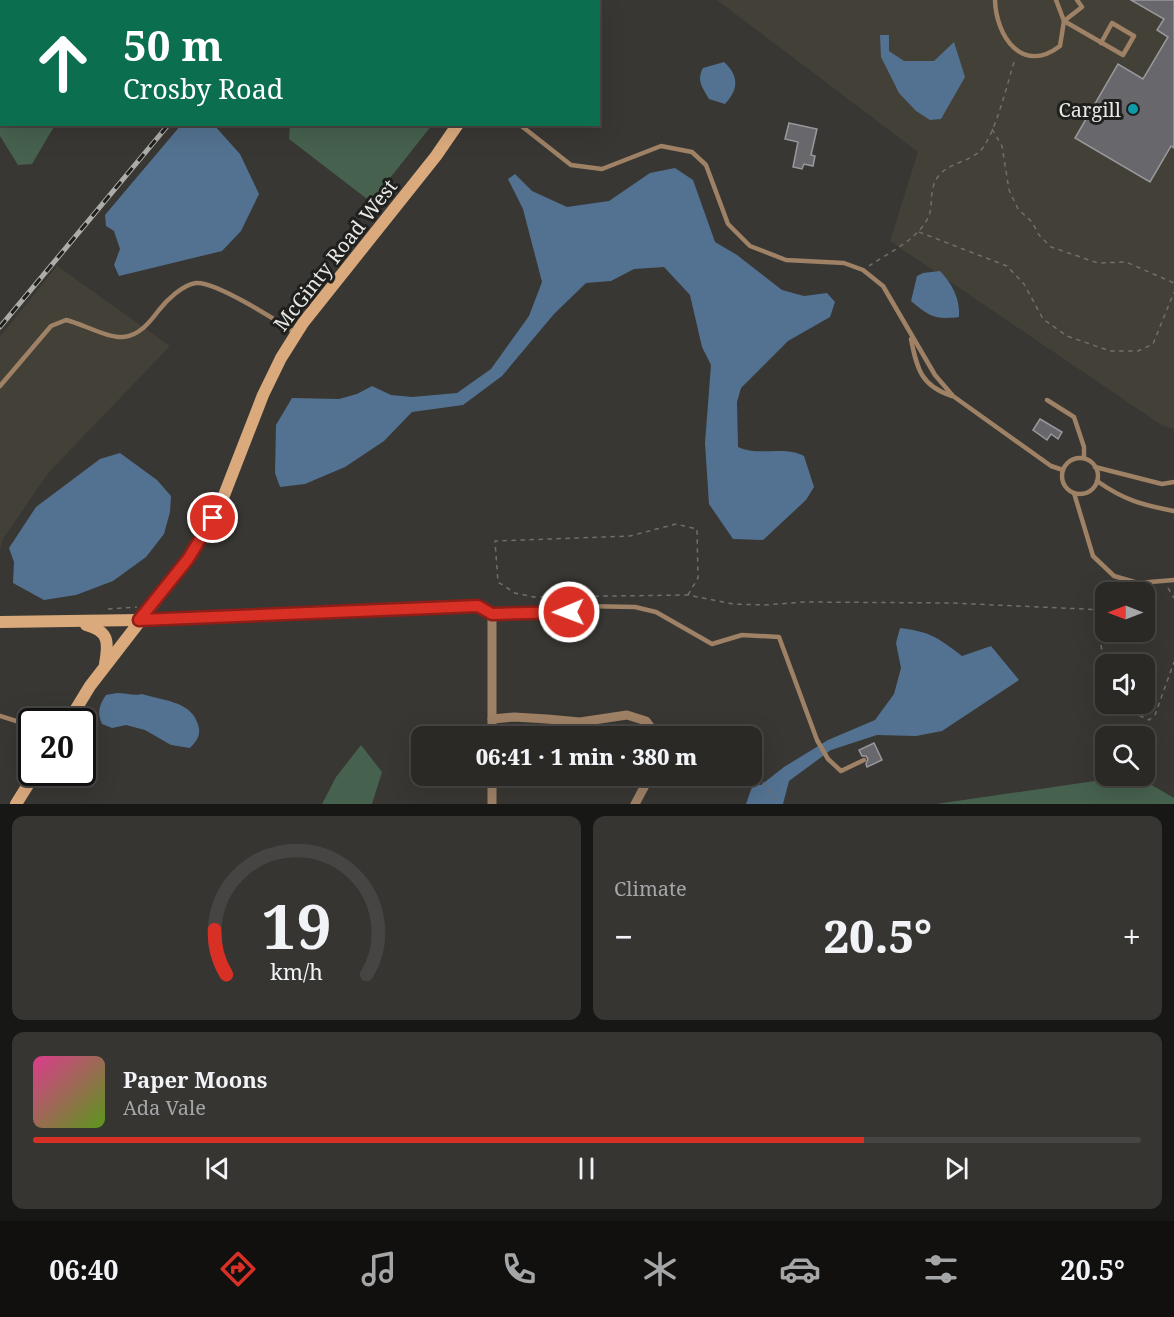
<!DOCTYPE html>
<meta charset="utf-8">
<style>
:root{--surface:#2a2926;--page:#363532;--text:#f1f3f6;--muted:#a5a6a7;--line:#464543;--accent:#d93025}
body{margin:0;font-family:"Noto Serif",serif;background:var(--page);color:var(--text);height:100vh;display:flex;flex-direction:column;font-size:22px;white-space:nowrap}
*{box-sizing:border-box;margin:0}
p{font-size:20px;color:var(--muted)}
.icon{flex:none;width:33px;height:33px;fill:none;stroke:currentColor;stroke-width:2;stroke-linecap:round;stroke-linejoin:round}
.map{position:relative;height:804px;overflow:hidden}
.details{display:flex;flex-direction:column;gap:12px;padding:12px;background:#171715;flex:1}
.details>*{flex:none}
.guide{position:absolute;left:0px;top:0px;width:600px;height:126px;box-shadow:0 6px 24px #0002,0 0 0 2px var(--line);background:#0b6e4f;color:#fff;overflow:hidden}
.needle{width:39px;rotate:270deg}
.controls{position:absolute;left:1095px;top:582px;display:grid;gap:12px}
.controls a{display:grid;place-items:center;width:60px;height:60px;border-radius:12px;background:var(--surface);box-shadow:0 6px 24px #0002,0 0 0 2px var(--line);font-size:30px}
.speed{position:absolute;left:18px;top:708px;display:flex;gap:12px;font-size:30px;font-weight:700;text-align:center}
.speed>*{display:grid;place-content:center;width:78px;height:78px;border-radius:50%;background:var(--surface);box-shadow:0 6px 24px #0002,0 0 0 2px var(--line);line-height:1}
.speed .limit{border:3px solid #111;border-radius:9px;background:#fff;color:#111}
.pin{position:absolute;display:grid;place-items:center;width:51px;height:51px;color:#fff;margin:-26px;border:3px solid #fff;border-radius:50%;box-shadow:0 2px 6px #0007}
.me{position:absolute;width:66px;margin:-33px;rotate:269deg;stroke-linejoin:round;filter:drop-shadow(0 0 4px #0008)}
.turn{display:flex;align-items:center;gap:21px;height:126px;padding:0 24px;font-size:27px}
.turn .icon{width:78px;height:78px;stroke-width:2.5}
.turn b{display:block;font-size:42px;line-height:51px}
.big{font-size:45px;font-weight:800;line-height:1.1}
.details .widget{flex:1;display:flex;flex-direction:column;justify-content:center;gap:9px;min-width:0;padding:0 21px;border-radius:12px;background:var(--page)}
.details .dial{align-items:center;gap:0}
.dial svg{height:156px;overflow:visible;fill:none;stroke:var(--line);stroke-width:7;stroke-linecap:round;text-anchor:middle}
.dial text{fill:var(--text);stroke:none}
.song{display:flex;align-items:center;gap:18px}
.cover{width:72px;height:72px;border-radius:9px;background:linear-gradient(135deg,hsl(330 70% 55%),hsl(90 70% 35%))}
.played{height:6px;border-radius:3px;background:linear-gradient(90deg,var(--accent) 75%,var(--line) 75%)}
.keys{display:flex;justify-content:space-around;direction:ltr}
.heat{display:flex;justify-content:space-between;align-items:center;font-size:33px;direction:ltr}
.details .tiles{flex:1;display:grid;gap:12px;grid-template-columns:1fr 1fr}
.widget:last-child{grid-column:span 2}
.trip{position:absolute;left:411px;top:726px;width:351px;height:60px;border-radius:12px;background:var(--surface);box-shadow:0 6px 24px #0002,0 0 0 2px var(--line);font-weight:800;line-height:60px;text-align:center}
.tabs{display:flex;height:96px;justify-content:space-around;align-items:center;background:#11100f;color:var(--muted)}
.tabs .icon{width:42px;height:42px}
.tabs .selected{color:var(--accent)}
.tabs b{font-size:27px;color:var(--text)}
.map>svg:first-child{display:block}
.built{fill:#434037}
.green{fill:#46614e}
.water{fill:#537291}
.building{fill:#68676b;stroke:#99989d;stroke-width:1.5}
.lines{fill:none;stroke-linecap:round;stroke-linejoin:round}
.path{stroke:#706f6b;stroke-width:1.5;stroke-dasharray:4.5 4.5;stroke-linecap:butt}
.lane{stroke:#9f8165;stroke-width:4.5}
.street{stroke:#9f8165;stroke-width:9}
.secondary{stroke:#daaa7d;stroke-width:12}
.rail-casing{stroke:#acaca8;stroke-width:5}
.rail{stroke:#1f1f1d;stroke-width:3;stroke-dasharray:9;stroke-linecap:butt}
.route-casing{stroke:#8d1f18;stroke-width:15}
.route{stroke:#d93025;stroke-width:10}
.culture-dot{fill:#0f9aa8;stroke:#1f1f1d;stroke-width:2}
.labels{text-anchor:middle;dominant-baseline:central;stroke-width:6;stroke-linejoin:round;paint-order:stroke}
.poi-label{font-size:20px;fill:#e8e8e5;stroke:#1f1f1d;text-anchor:end}
.street-label{font-size:20px;fill:#e8e8e5;stroke:#1f1f1d}
</style>
<div class="map">
<svg width="1174" height="804" viewBox="0 0 1174 804">
<rect width="100%" height="100%" fill="#383733"/>
<g class="built">
<polygon points="717,0 1174,0 1174,429 1163,426 890,241 918,152"/>
<polygon points="57,266 170,346 48,473 3,539 0,550 0,337"/>
</g>
<g class="green">
<polygon points="0,0 250,0 2,2 2,124 55,125 32,164 18,165 0,136"/>
<polygon points="283,0 530,0 282,1"/>
<polygon points="290,125 290,124 432,125 371,202 289,139"/>
<polygon points="361,745 382,772 372,804 322,804 336,777"/>
<polygon points="1129,776 1136,776 1174,798 1174,804 936,804"/>
</g>
<g class="water">
<polygon points="880,35 889,35 889,51 904,61 934,61 954,42 965,77 941,119 930,120 916,111 899,93 881,57"/>
<path d="M724 62C739 76 739 89 725 104L709 99C703 88 696 81 703 68Z"/>
<polygon points="181,125 214,125 240,154 259,194 241,231 222,251 119,276 114,265 120,249 114,231 106,226 105,215"/>
<path d="M675 168 693 180 715 242 737 255 782 290 804 296 827 293 835 302 830 317 788 341 741 388 737 402 738 447C759 457 783 445 804 456L814 487 806 500 763 540 733 539 709 504 705 443 711 365 702 347 690 295 664 267 634 269 611 281 586 283 554 314 502 376 463 405 412 412 384 441 345 467 305 484 280 487 275 473 276 425 292 398 339 399 357 394 372 386 391 395 412 397 457 393 491 369 529 316 542 282 523 209 508 179 515 174 532 191 567 207 609 201 650 173Z"/>
<path d="M940 271C953 285 960 299 959 317 934 320 929 316 911 301L917 276 923 273Z"/>
<polygon points="120,453 157,480 171,496 170,512 164,534 146,557 113,581 76,595 44,600 13,583 14,562 9,548 36,507 100,459"/>
<path d="M900 628C931 632 937 637 962 656L991 646 1019 680 942 731 916 736 877 735 831 750 789 781 783 804H746L753 784 761 785 784 767 828 740 875 720 894 694 901 668 896 643Z"/>
<path d="M117 693C125 693 135 696 142 694 160 700 190 701 197 722 202 733 198 740 190 748L171 745 145 730 126 725 112 728 102 724C97 713 99 705 106 695Z"/>
</g>
<g class="building">
<polygon points="1131,0 1174,0 1174,148 1171,146 1150,182 1075,138 1118,64 1143,79 1168,37 1157,30 1164,19"/>
<polygon points="789,123 817,129 811,155 815,156 813,166 804,164 802,169 793,167 798,142 785,139"/>
<polygon points="1040,419 1062,432 1058,439 1051,434 1047,440 1033,430"/>
<polygon points="874,743 882,760 867,767 866,764 868,759 866,756 862,756 859,750"/>
</g>
<g class="lines">
<g class="path">
<polyline points="992,129 1002,146 1009,190 1018,209 1032,222 1039,235 1051,247 1098,263 1126,262 1174,283"/>
<polyline points="919,232 1007,266 1024,284 1043,319 1067,336 1110,351 1138,351 1153,344 1174,292"/>
<path d="M869 266C888 253 917 240 928 218 934 206 928 193 937 178 947 163 966 163 979 152 995 138 1008 80 1015 59"/>
<polyline points="1168,588 1174,598"/>
<polyline points="688,595 698,578 697,529 676,524 630,536 495,541 498,582 515,593 534,597 688,595 733,604 764,605 805,602 951,603 1106,610"/>
<polyline points="108,609 137,607"/>
<polyline points="1106,676 1101,645 1106,632"/>
<polyline points="1126,704 1134,713 1149,720 1155,715 1174,662"/>
<polyline points="752,768 779,804"/>
</g>
<g class="lane">
<path d="M995 0C996 36 1022 75 1060 46L1064 21 1056 0"/>
<polyline points="1077,0 1082,7 1064,21 1123,55 1134,36 1112,23 1101,43"/>
<polyline points="519,124 571,165 602,169 661,146 692,152 706,165 728,224 750,246 786,260 844,263 863,270 883,286 935,375 953,396 1051,466 1063,470"/>
<path d="M911 339C917 369 921 386 952 396"/>
<path d="M0 386 51 326 66 320C83 324 107 338 123 337 139 336 150 322 159 310 167 300 182 285 196 283 215 281 276 320 294 332"/>
<polyline points="1047,400 1074,417 1084,447 1084,458"/>
<circle cx="1080" cy="476" r="18"/>
<polyline points="1095,467 1162,484 1174,482"/>
<path d="M1097 481C1124 500 1142 505 1174 511"/>
<polyline points="1074,493 1093,556 1114,576 1138,583 1174,580"/>
<polyline points="492,614 569,612 581,606 635,607 656,612 712,644 742,635 779,637 817,740 828,759 841,771 864,760"/>
<polyline points="0,716 32,726"/>
</g>
<g class="street">
<polyline points="139,620 478,606 492,614 492,736"/>
<polyline points="492,719 514,717 547,719 580,722 627,715 646,721 657,736"/>
<path d="M656 733C670 729 676 726 688 736"/>
<polyline points="492,776 492,804"/>
<polyline points="635,804 650,776"/>
</g>
<g class="secondary">
<polyline points="545,2 546,0"/>
<polyline points="0,622 139,620"/>
<path d="M86 625C109 631 109 642 105 664"/>
<polyline points="68,722 90,686 188,559 206,532 221,503 263,395 281,358 303,323 436,156 458,124"/>
<polyline points="16,804 36,772"/>
</g>
<g class="rail-casing">
<g id="rail">
<polyline points="272,2 273,0"/>
<polyline points="0,327 169,124"/>
</g>
</g>
<use href="#rail" class="rail"/>
</g>
<g class="lines">
<g class="route-casing">
<polyline id="route" points="213,518 188,559 139,620 478,606 492,614 569,612"/>
</g>
<use href="#route" class="route"/>
</g>
<circle class="culture-dot" cx="1133" cy="109" r="6"/>
<g class="labels">
<g class="poi-label">
<text x="1121" y="109">Cargill</text>
</g>
<g class="street-label">
<text transform="translate(335 255) rotate(-52)">McGinty Road West</text>
</g>
</g>
</svg>
<div class="controls">
<a><svg class="needle" viewBox="-14 -14 28 28"><path d="M0-13l5 13h-10z" fill="#e53935"/><path d="M0 13l5-13h-10z" fill="#a5a6a7"/></svg></a>
<a><svg class="icon" aria-label="sound" viewBox="0 0 24 24"><path d="M4 9h4l5-4v14l-5-4H4zM17 9q2 3 0 6"/></svg></a>
<a><svg class="icon" aria-label="search" viewBox="0 0 24 24"><circle cx="10" cy="10" r="6"/><path d="M15 15l6 6"/></svg></a>
</div>
<div class="speed"><div class="limit">20</div></div>
<div class="pin" style="left:213px;top:518px;background:#d93025"><svg class="icon" aria-label="arrive" viewBox="0 0 24 24"><path d="M6 21V4h12l-3 4 3 4H6"/></svg></div>
<svg class="me" style="left:569px;top:612px" viewBox="-20 -20 40 40"><circle r="17" fill="#d93025" stroke="#fff" stroke-width="3"/><path d="M0-11L8 9 0 5-8 9z" fill="#fff"/></svg>
<div class="trip">06:41 · 1 min · 380 m</div>
<div class="guide">
<div class="turn"><svg class="icon" aria-label="ahead" viewBox="0 0 24 24"><path d="M12 20V5M6 11l6-6 6 6"/></svg><div><b>50 m</b>Crosby Road</div></div>
</div>
</div>
<section class="details">
<div class="tiles">
<div class="widget dial"><svg viewBox="0 0 100 80">
<path d="M14 69A42 42 0 1 1 86 69"/>
<path d="M14 69A42 42 0 0 1 8 46" stroke="#d93025"/>
<text x="50" y="56" font-size="32" font-weight="700">19</text>
<text x="50" y="72" font-size="11">km/h</text>
</svg></div>
<div class="widget"><p>Climate</p>
<div class="heat"><a>−</a><b class="big">20.5°</b><a>+</a></div>
</div>
<div class="widget">
<div class="song"><i class="cover"></i><div><b>Paper Moons</b><p>Ada Vale</p></div></div>
<div class="played"></div>
<div class="keys"><svg class="icon" aria-label="previous" viewBox="0 0 24 24"><path d="M18 5L8 12l10 7zM5 5v14"/></svg><svg class="icon" aria-label="pause" viewBox="0 0 24 24"><path d="M8 5v14M16 5v14"/></svg><svg class="icon" aria-label="next" viewBox="0 0 24 24"><path d="M6 5l10 7-10 7zM19 5v14"/></svg></div>
</div>
</div>
</section>
<nav class="tabs">
<b>06:40</b>
<svg class="icon selected" aria-label="directions" viewBox="0 0 24 24"><path d="M12 3l9 9-9 9-9-9zM9 14v-3h6M13 9l2 2-2 2"/></svg>
<svg class="icon" aria-label="music" viewBox="0 0 24 24"><path d="M9 18V5l10-2v13"/><circle cx="6" cy="18" r="3"/><circle cx="16" cy="16" r="3"/></svg>
<svg class="icon" aria-label="phone" viewBox="0 0 24 24"><path d="M5 4h4l2 5-3 2q2 4 5 5l2-3 5 2v4C11 20 4 13 5 4z"/></svg>
<svg class="icon" aria-label="climate" viewBox="0 0 24 24"><path d="M12 3v18M4 7l16 10M4 17L20 7"/></svg>
<svg class="icon" aria-label="car" viewBox="0 0 24 24"><path d="M5 17H2v-5l4-1 3-4h7l3 4 3 1v5h-3M9 17h6M6 11h13"/><circle cx="7" cy="17" r="2"/><circle cx="17" cy="17" r="2"/></svg>
<svg class="icon" aria-label="filters" viewBox="0 0 24 24"><path d="M4 7h16M4 17h16"/><circle cx="9" cy="7" r="2"/><circle cx="15" cy="17" r="2"/></svg>
<b>20.5°</b>
</nav>
